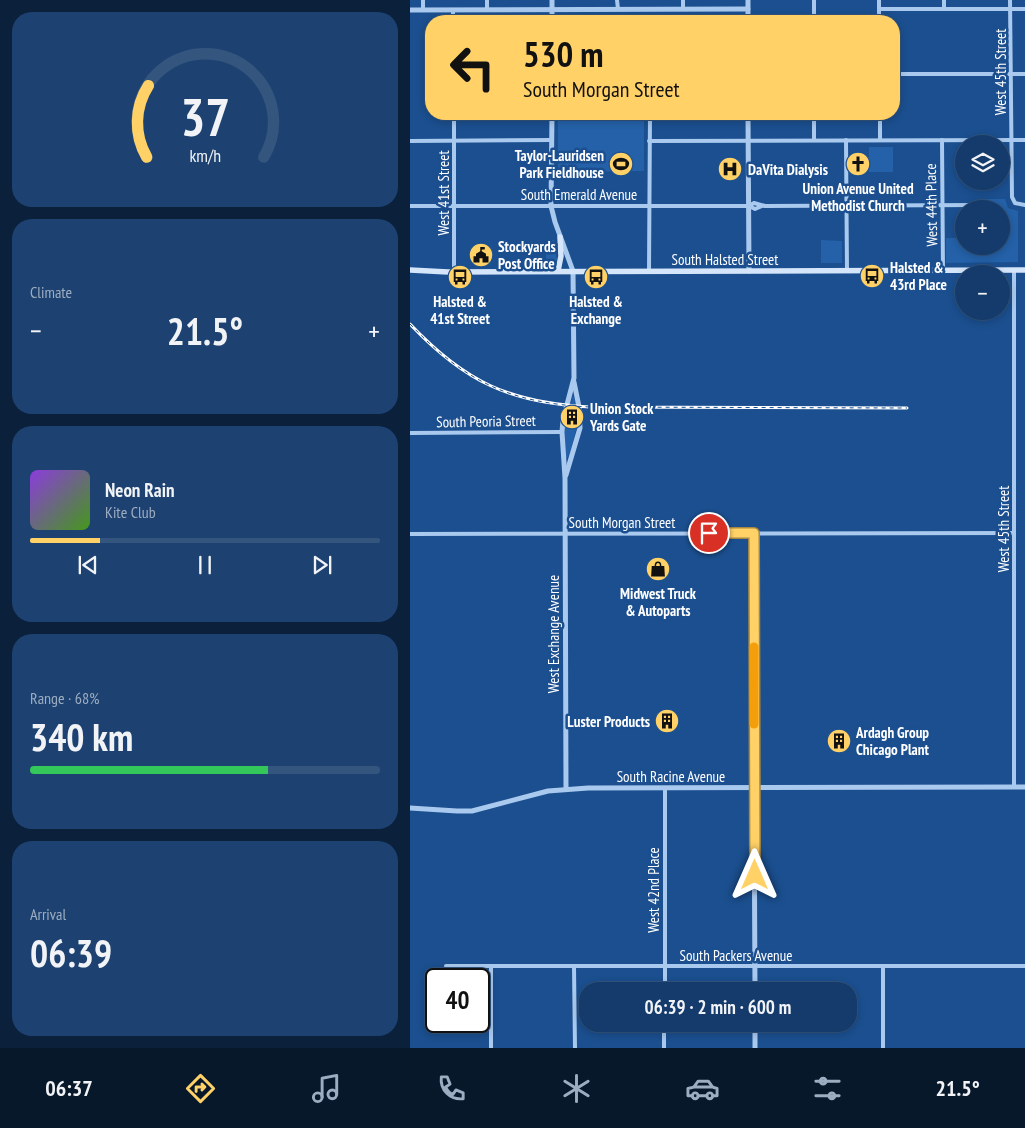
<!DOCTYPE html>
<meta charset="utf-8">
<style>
:root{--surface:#143b6b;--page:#1d4271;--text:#f1f3f6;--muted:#9dadc1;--line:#33557e;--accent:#ffd166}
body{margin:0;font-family:"PT Sans Narrow",sans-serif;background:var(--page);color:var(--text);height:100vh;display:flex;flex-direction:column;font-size:19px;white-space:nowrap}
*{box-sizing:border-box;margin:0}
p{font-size:16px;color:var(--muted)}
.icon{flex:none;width:28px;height:28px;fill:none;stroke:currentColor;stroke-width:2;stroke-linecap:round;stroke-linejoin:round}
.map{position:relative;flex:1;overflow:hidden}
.sheet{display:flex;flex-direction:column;gap:12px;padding:12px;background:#0b203b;width:410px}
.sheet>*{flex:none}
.top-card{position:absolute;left:15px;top:15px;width:475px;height:105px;border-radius:20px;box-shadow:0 2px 8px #0003,0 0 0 1px var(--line);background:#ffd166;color:#111;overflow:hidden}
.buttons{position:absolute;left:545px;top:135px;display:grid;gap:10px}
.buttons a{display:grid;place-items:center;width:55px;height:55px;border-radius:50%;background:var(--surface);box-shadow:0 2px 8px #0003,0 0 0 1px var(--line);font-size:25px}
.speed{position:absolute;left:15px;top:968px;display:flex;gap:10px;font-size:25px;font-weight:700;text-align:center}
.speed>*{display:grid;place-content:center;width:65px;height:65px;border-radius:50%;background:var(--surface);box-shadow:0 2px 8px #0003,0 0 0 1px var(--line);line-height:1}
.speed .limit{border:2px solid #111;border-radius:8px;background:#fff;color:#111}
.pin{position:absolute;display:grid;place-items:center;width:42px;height:42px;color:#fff;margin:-21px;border:2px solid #fff;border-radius:50%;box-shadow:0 1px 5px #0007}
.me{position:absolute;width:55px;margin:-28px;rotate:0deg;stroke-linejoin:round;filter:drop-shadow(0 0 4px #0008)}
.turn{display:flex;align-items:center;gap:18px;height:105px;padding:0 15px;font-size:22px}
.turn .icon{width:65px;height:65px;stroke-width:2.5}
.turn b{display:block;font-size:35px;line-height:42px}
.big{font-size:38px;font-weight:800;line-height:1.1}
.sheet .widget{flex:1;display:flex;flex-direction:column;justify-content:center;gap:8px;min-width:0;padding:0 18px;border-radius:20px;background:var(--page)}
.sheet .dial{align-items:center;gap:0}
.dial svg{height:130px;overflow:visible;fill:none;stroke:var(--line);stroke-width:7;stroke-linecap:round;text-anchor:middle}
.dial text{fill:var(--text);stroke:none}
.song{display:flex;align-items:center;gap:15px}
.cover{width:60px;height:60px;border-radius:8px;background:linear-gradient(135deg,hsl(270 70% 55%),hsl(100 70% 35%))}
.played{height:5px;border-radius:2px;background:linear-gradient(90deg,var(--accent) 20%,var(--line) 20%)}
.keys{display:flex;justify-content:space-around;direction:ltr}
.heat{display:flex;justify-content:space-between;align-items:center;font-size:28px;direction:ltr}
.charge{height:8px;border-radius:4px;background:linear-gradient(90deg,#34c759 68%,var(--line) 0)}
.trip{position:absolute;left:169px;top:982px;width:278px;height:50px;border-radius:20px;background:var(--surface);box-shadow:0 2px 8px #0003,0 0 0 1px var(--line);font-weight:800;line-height:50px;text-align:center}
.menu{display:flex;height:80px;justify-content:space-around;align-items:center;background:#08182b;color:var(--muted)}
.menu .icon{width:35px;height:35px}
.menu .on{color:var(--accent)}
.menu b{font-size:22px;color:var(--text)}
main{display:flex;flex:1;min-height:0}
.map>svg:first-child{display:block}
.green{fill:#2461a8}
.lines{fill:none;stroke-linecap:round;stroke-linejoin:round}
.minor{stroke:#a9c9ee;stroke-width:4}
.tertiary{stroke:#a9c9ee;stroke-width:5}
.secondary{stroke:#d6e6fa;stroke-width:5.5}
.rail-casing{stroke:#fff;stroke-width:3}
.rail{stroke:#1b4f8f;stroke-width:1;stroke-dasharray:4;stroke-linecap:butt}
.route-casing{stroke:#a68842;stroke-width:12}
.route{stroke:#ffd166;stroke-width:9}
.slow{stroke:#f59e0b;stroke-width:9}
.labels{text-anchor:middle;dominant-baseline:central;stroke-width:5;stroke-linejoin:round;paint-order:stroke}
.street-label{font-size:15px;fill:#fff;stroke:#1b4f8f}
.poi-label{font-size:15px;font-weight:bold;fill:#fff;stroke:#1b4f8f;text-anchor:start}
</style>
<main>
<section class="sheet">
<div class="widget dial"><svg viewBox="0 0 100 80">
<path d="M14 69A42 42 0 1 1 86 69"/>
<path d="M14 69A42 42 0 0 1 15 25" stroke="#ffd166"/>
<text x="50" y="56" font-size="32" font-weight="700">37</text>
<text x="50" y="72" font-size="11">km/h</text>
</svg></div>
<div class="widget"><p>Climate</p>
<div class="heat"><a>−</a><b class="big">21.5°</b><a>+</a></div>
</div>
<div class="widget">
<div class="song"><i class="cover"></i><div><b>Neon Rain</b><p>Kite Club</p></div></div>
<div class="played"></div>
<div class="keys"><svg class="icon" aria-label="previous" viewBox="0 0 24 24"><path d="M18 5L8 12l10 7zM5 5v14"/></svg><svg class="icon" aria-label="pause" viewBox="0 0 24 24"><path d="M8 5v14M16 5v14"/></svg><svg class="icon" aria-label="next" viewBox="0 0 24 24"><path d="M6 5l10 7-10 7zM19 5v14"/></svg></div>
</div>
<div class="widget"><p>Range · 68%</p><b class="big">340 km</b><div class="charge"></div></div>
<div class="widget"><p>Arrival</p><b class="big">06:39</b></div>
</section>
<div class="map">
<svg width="615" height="1048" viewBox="0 0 615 1048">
<rect width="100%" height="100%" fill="#1b4f8f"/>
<g class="green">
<polygon points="148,114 234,114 234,171 148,172"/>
<rect x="459" y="147" width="24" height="25"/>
<polygon points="571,199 595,199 598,208 608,211 608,262 536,263 536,238 554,238 554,246 591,246 591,209 575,209 576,203"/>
<polygon points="136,240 144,240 147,260 144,263 136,264"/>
<polygon points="411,240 432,241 432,263 411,263"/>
<path d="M163 395C172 416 165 437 158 457L155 459V426Z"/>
</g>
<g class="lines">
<g class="minor">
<polyline points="77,0 77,10"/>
<polyline points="207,0 208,9"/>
<polyline points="273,0 273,9"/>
<polyline points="404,0 404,21"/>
<polyline points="469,0 469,21"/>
<polyline points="600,0 602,197 605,203 615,205"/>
<polyline points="469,9 615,9"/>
<polyline points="534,9 534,0"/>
<polyline points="13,10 13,0"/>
<polyline points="43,10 43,21"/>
<polyline points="484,74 615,74"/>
<polyline points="44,114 44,271"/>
<polyline points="404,114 404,140"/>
<polyline points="470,114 470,140"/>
<polyline points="436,140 437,271"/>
<polyline points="532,140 533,271"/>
<polyline points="0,141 142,140"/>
<polyline points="239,141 615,140"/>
<polyline points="0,206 339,206 344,203 355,206 570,205"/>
<polyline points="339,206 345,209 352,206"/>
<polyline points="239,271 240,114"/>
<polyline points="604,271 604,787"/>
<polyline points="0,433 152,432"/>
<polyline points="0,534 604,533"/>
<polyline points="344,788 345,533"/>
<polyline points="36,966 615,966"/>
<polyline points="81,966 81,1048"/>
<polyline points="164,967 165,1048"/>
<polyline points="255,991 255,788"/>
<polyline points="254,1048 254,1024"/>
<polyline points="473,1048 473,966"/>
</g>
<g class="tertiary">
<polyline points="338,0 338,21"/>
<polyline points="0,10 338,9"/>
<polyline points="142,21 142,0"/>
<polyline points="142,114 141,206 145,222 163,271 164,378 153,420 152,432 155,478 156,789"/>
<polyline points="338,114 339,271"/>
<polyline points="156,475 170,428 169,407 164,382"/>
<polyline points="344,788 345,991"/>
<polyline points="0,808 47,811 62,811 138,791 178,788 615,787"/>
<polyline points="345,1048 345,1024"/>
</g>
<g class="secondary">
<polyline points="0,270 38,272 615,270"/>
<polyline points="148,271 151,256 150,237"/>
</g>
<g class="rail-casing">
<path id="rail" d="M0 324C55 382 100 403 180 407L497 408"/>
</g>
<use href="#rail" class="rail"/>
</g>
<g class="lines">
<g class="route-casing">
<polyline id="route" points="299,533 344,533 345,875"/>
</g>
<use href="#route" class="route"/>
<polyline class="slow" points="344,724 344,647"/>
</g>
<defs>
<g id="stadium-disc" transform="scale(1.25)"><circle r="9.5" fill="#ffd166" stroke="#1b4f8f"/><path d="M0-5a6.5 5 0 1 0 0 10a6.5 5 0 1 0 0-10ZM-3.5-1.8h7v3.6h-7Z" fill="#111"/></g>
<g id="church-disc" transform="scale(1.25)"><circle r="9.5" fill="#ffd166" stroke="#1b4f8f"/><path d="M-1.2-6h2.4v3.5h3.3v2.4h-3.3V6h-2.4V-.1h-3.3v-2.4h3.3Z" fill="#111"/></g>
<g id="hospital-disc" transform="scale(1.25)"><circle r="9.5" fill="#ffd166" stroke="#1b4f8f"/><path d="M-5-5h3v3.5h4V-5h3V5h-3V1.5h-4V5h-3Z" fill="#111"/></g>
<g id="civic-disc" transform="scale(1.25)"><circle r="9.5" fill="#ffd166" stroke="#1b4f8f"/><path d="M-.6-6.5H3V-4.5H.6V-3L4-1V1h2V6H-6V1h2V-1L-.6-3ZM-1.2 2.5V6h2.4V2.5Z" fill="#111"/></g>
<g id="bus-disc" transform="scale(1.25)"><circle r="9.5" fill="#ffd166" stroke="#1b4f8f"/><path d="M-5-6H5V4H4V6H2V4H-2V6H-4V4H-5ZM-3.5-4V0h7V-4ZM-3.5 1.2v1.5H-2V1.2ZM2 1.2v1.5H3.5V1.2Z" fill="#111"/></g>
<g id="building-disc" transform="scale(1.25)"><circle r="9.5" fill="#ffd166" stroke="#1b4f8f"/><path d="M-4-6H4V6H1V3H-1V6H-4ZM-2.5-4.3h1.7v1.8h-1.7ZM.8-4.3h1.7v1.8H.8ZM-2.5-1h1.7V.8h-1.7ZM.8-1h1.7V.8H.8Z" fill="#111"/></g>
<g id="shop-disc" transform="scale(1.25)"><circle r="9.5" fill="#ffd166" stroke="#1b4f8f"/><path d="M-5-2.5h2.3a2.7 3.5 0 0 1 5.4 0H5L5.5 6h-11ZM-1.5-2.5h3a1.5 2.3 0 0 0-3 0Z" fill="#111"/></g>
</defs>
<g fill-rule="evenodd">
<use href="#stadium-disc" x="211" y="164"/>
<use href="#church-disc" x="448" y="164"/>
<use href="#hospital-disc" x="320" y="169"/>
<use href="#civic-disc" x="71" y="255"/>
<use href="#bus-disc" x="462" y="276"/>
<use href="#bus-disc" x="50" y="277"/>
<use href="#bus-disc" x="186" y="277"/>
<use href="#building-disc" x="162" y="417"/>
<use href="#shop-disc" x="248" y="569"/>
<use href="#building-disc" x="257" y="721"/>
<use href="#building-disc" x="429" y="741"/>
</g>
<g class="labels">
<g class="street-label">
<text transform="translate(590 72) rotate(-90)">West 45th Street</text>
<text transform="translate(33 193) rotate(-90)">West 41st Street</text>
<text x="169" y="194">South Emerald Avenue</text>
<text transform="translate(521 205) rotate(-91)">West 44th Place</text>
<text x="315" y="259">South Halsted Street</text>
<text transform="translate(76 421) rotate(-1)">South Peoria Street</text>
<text x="212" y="522">South Morgan Street</text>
<text transform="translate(593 529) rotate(-90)">West 45th Street</text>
<text transform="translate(143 634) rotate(-90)">West Exchange Avenue</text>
<text x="261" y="776">South Racine Avenue</text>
<text transform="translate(243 890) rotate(-90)">West 42nd Place</text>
<text x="326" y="955">South Packers Avenue</text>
</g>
<g class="poi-label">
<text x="194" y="155" text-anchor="end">Taylor-Lauridsen<tspan x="194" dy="17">Park Fieldhouse</tspan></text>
<text x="338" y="169">DaVita Dialysis</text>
<text x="448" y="188" text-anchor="middle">Union Avenue United<tspan x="448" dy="17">Methodist Church</tspan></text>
<text x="88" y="246">Stockyards<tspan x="88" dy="17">Post Office</tspan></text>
<text x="480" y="267">Halsted &amp;<tspan x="480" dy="17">43rd Place</tspan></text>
<text x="50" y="301" text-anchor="middle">Halsted &amp;<tspan x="50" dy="17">41st Street</tspan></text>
<text x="186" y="301" text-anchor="middle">Halsted &amp;<tspan x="186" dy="17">Exchange</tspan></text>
<text x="180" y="408">Union Stock<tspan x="180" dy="17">Yards Gate</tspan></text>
<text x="248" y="593" text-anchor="middle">Midwest Truck<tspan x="248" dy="17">&amp; Autoparts</tspan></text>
<text x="240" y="721" text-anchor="end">Luster Products</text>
<text x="446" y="732">Ardagh Group<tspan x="446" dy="17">Chicago Plant</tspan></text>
</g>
</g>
</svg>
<div class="buttons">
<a><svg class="icon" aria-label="layers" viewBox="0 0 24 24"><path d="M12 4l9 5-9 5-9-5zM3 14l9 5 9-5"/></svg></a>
<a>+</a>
<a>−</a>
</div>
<div class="speed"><div class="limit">40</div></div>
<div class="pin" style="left:299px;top:533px;background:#d93025"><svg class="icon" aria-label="arrive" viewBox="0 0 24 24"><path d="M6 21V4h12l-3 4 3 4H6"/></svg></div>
<svg class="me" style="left:345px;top:875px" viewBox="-20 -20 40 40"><path d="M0-17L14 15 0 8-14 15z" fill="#ffd166" stroke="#fff" stroke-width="4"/></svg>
<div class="trip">06:39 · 2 min · 600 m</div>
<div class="top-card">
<div class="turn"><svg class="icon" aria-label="left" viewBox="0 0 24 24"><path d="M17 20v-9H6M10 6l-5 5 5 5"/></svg><div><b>530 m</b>South Morgan Street</div></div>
</div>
</div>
</main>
<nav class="menu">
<b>06:37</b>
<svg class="icon on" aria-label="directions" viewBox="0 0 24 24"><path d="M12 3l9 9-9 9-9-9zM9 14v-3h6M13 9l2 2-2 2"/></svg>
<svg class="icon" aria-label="music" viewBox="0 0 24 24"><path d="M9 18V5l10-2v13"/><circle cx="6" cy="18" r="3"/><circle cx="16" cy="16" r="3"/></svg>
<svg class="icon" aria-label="phone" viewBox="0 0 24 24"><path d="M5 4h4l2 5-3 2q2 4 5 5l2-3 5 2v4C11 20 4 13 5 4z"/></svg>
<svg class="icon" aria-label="climate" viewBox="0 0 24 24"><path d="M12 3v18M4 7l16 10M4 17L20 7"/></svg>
<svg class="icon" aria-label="car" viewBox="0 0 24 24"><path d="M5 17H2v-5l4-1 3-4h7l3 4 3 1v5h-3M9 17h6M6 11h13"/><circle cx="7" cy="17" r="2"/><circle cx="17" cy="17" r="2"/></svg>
<svg class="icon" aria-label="filters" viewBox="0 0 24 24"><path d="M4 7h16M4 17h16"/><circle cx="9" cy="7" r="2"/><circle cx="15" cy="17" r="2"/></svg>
<b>21.5°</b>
</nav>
